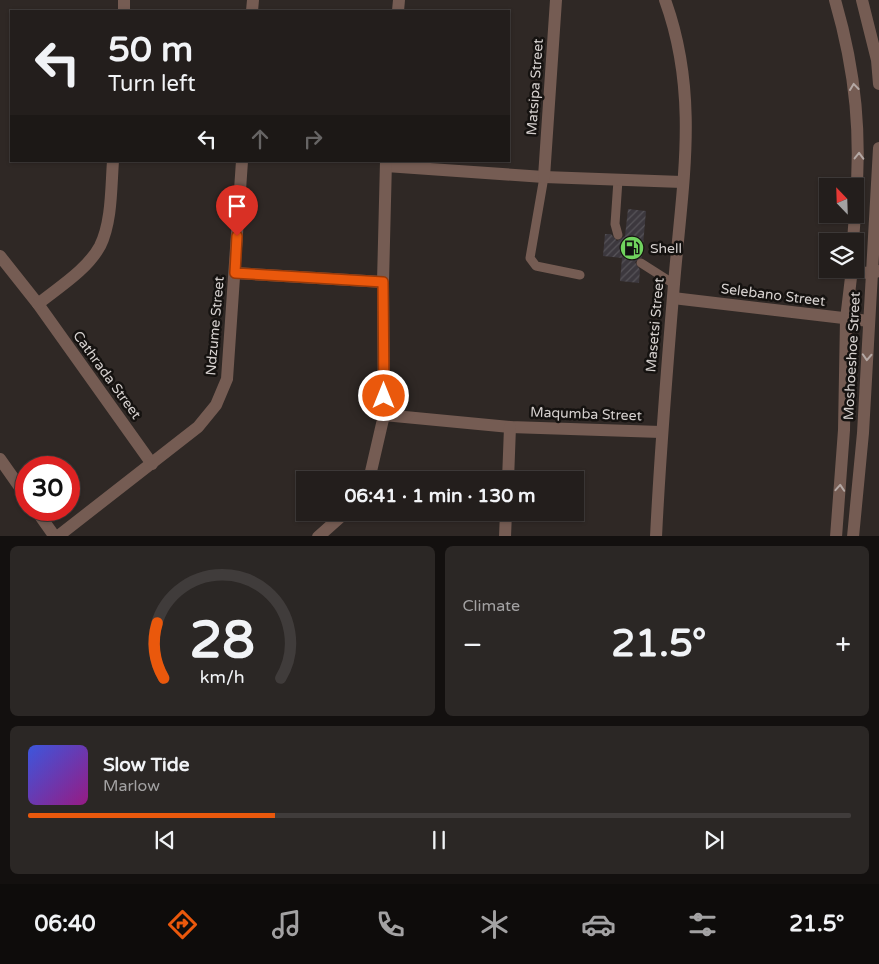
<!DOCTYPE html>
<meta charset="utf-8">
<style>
:root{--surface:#231e1c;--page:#2b2725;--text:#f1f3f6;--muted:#a3a2a3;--line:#403c3b;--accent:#ea580c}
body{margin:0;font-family:"Varela Round",sans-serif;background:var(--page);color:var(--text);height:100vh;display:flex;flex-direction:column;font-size:19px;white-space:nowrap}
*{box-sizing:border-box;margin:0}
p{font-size:16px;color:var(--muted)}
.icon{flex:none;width:28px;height:28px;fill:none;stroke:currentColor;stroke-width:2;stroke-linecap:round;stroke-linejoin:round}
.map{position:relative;height:536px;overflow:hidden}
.drawer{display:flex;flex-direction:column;gap:10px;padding:10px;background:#13100f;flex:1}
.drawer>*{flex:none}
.top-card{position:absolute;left:10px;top:10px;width:500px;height:152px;border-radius:0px;box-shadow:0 1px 4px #0004,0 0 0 1px var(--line);background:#231e1c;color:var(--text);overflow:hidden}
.needle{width:32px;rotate:337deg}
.controls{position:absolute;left:819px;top:178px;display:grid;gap:10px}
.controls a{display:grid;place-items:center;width:45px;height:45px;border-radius:0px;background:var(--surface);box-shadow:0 1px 4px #0004,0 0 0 1px var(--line);font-size:25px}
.speed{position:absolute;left:15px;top:456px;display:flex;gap:10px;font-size:25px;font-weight:700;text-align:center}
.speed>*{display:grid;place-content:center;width:65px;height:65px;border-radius:50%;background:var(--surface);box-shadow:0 1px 4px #0004,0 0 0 1px var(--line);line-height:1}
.speed .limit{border:8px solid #d22;background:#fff;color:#111}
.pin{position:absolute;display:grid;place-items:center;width:42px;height:42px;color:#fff;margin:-51px -21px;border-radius:50% 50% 50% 0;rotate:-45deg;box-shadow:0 0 5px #0007}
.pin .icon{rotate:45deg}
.me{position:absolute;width:55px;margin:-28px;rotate:0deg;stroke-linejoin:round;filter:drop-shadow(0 0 4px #0008)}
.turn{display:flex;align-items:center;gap:18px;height:105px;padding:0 15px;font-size:22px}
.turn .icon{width:65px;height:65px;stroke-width:2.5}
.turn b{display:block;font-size:35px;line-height:42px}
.lanes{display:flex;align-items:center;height:48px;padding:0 15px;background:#0003;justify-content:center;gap:25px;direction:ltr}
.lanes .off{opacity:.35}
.big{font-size:38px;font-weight:800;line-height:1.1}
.drawer .tile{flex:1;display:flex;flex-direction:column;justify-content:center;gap:8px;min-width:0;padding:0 18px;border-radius:8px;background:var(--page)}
.drawer .dial{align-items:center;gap:0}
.dial svg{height:130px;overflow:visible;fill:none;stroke:var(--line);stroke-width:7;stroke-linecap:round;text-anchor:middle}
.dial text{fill:var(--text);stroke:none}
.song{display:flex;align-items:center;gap:15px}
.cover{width:60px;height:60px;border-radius:8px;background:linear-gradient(135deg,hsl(230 70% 55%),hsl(310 70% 35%))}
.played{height:5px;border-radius:2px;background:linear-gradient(90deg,var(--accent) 30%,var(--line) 30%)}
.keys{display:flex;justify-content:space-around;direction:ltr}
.heat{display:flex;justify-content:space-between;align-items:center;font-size:28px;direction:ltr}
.drawer .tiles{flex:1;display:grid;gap:10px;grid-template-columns:1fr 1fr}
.tile:last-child{grid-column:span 2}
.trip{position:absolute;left:296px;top:471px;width:288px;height:50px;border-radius:0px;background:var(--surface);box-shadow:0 1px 4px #0004,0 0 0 1px var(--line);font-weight:800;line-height:50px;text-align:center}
.tabs{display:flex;height:80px;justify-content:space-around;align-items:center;background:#0e0c0b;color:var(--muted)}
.tabs .icon{width:35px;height:35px}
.tabs .selected{color:var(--accent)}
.tabs b{font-size:22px;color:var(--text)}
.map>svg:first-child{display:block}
.building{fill:url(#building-hatch)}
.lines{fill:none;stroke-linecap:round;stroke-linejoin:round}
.service{stroke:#755c53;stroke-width:9}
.minor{stroke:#755c53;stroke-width:12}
.tertiary{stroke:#755c53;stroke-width:12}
.oneway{stroke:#b4a8a4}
.route-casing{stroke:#983908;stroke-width:12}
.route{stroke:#ea580c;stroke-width:9}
.labels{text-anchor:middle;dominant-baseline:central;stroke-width:5;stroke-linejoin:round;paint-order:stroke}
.street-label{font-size:14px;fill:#d6d1cf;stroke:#151210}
.poi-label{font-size:14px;fill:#d6d1cf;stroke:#151210;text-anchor:start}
</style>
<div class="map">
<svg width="879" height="537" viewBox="0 0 879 537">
<defs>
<pattern id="building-hatch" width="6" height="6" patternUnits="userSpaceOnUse" patternTransform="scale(1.25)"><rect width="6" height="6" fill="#3c383e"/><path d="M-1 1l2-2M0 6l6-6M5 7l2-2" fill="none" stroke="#575459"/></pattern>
</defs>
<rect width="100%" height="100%" fill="#2f2825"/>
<polygon class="building" points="628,209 646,211 642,257 635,262 640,270 639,283 620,281 622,258 603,256 605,234 611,234 617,241 625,236"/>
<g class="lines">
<g class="service">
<polyline points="544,177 530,258 536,266 580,275"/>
<polyline points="618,235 615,224 618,180"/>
<polyline points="641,263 674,284"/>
</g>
<g class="minor">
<polyline points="124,11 124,0"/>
<polyline points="252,11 253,0"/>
<polyline points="398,11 399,0"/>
<polyline points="386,166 544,177 682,182"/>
<polyline points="544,177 556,0"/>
<polyline points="0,256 38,304 152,464"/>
<polyline points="852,272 871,273 879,271"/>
<polyline points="235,273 383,282"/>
<polyline points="673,298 869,321"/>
<path d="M38 304C59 287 87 270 100 246 112 222 111 187 113 161"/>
<polyline points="384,415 510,427 661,432"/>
<polyline points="0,459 26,496"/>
<polyline points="369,480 384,415 383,282 386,161"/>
<polyline points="508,480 510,427"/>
<polyline points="36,510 55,537"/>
<polyline points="57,537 198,427 216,405 227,379 242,161"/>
<polyline points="318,537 346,512"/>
<polyline points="505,537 506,512"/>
<path d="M656 537C660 452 667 368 674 284 682 185 700 96 665 0"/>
</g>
<g class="tertiary">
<path d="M835 0C856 72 862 137 855 212"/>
<polyline points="862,0 877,60 879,84"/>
<polyline points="853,241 855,214"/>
<polyline points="836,537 844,430 846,319 852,269"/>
<polyline points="853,537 863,433 879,148"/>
</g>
</g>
<defs><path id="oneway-chevron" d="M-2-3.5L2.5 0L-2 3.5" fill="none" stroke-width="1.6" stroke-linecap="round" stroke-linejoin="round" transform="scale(1.25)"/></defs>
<g class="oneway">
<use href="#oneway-chevron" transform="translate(854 87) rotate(-97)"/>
<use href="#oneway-chevron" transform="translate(859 156) rotate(-89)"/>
<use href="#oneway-chevron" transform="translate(867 357) rotate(93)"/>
<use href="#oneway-chevron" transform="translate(840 488) rotate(-86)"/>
</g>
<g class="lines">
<g class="route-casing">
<polyline id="route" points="237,236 235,273 383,282 384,396"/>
</g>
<use href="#route" class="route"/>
</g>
<defs>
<g id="fuel-disc" transform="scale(1.25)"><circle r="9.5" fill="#70d35e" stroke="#151210"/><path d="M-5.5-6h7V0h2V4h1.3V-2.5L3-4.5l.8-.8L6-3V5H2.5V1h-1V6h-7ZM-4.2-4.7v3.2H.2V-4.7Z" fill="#111"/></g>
</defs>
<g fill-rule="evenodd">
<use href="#fuel-disc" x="632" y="248"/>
</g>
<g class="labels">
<g class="street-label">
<text transform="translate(535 87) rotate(-86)">Matsipa Street</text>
<text transform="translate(773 295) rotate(7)">Selebano Street</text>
<text transform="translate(655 325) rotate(-85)">Masetsi Street</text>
<text transform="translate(215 326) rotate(-85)">Ndzume Street</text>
<text transform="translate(852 356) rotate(-87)">Moshoeshoe Street</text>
<text transform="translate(107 375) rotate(54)">Cathrada Street</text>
<text transform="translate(586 414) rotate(2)">Maqumba Street</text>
</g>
<g class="poi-label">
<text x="650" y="248">Shell</text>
</g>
</g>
</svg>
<div class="controls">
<a><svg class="needle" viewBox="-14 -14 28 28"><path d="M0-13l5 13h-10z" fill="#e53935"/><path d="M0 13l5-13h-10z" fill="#a3a2a3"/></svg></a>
<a><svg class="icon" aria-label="layers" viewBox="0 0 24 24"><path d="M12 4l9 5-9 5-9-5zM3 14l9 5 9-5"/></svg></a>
</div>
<div class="speed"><div class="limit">30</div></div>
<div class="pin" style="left:237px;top:236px;background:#d93025"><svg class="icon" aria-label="arrive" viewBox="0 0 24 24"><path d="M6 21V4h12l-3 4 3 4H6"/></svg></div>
<svg class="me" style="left:384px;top:396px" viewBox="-20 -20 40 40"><circle r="17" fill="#ea580c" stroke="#fff" stroke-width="3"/><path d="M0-11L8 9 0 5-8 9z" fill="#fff"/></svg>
<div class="trip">06:41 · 1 min · 130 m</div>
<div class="top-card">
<div class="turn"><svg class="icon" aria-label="left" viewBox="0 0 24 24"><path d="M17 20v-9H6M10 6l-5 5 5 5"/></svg><div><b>50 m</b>Turn left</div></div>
<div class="lanes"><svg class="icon" aria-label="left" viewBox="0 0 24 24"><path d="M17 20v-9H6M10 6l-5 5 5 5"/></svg><svg class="icon off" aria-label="ahead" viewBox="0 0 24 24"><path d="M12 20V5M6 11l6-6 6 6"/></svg><svg class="icon off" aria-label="right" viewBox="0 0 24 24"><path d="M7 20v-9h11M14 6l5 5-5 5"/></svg></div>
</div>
</div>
<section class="drawer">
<div class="tiles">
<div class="tile dial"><svg viewBox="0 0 100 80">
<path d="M14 69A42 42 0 1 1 86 69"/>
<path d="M14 69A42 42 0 0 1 10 35" stroke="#ea580c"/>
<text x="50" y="56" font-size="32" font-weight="700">28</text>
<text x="50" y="72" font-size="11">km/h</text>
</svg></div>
<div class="tile"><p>Climate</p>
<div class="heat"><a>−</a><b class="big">21.5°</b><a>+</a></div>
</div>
<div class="tile">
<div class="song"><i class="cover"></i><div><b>Slow Tide</b><p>Marlow</p></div></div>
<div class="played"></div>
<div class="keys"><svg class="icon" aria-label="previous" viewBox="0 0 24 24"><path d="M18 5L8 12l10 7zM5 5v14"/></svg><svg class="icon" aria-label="pause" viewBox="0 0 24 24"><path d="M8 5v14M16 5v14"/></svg><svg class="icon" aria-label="next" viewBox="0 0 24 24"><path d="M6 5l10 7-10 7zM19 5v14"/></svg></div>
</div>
</div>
</section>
<nav class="tabs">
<b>06:40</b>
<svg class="icon selected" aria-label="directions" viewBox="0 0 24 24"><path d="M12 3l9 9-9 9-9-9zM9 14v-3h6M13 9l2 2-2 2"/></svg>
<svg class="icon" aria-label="music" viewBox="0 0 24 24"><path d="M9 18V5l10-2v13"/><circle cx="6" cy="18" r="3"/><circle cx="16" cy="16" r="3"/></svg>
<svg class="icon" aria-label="phone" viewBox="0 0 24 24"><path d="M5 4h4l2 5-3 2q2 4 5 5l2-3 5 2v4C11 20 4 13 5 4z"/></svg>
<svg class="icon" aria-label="climate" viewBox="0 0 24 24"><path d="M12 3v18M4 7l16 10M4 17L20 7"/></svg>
<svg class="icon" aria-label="car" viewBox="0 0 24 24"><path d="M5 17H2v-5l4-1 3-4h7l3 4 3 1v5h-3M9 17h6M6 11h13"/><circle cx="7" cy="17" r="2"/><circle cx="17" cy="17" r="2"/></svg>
<svg class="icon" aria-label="filters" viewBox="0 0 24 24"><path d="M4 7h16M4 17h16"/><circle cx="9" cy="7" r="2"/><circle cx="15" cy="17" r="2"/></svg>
<b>21.5°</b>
</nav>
